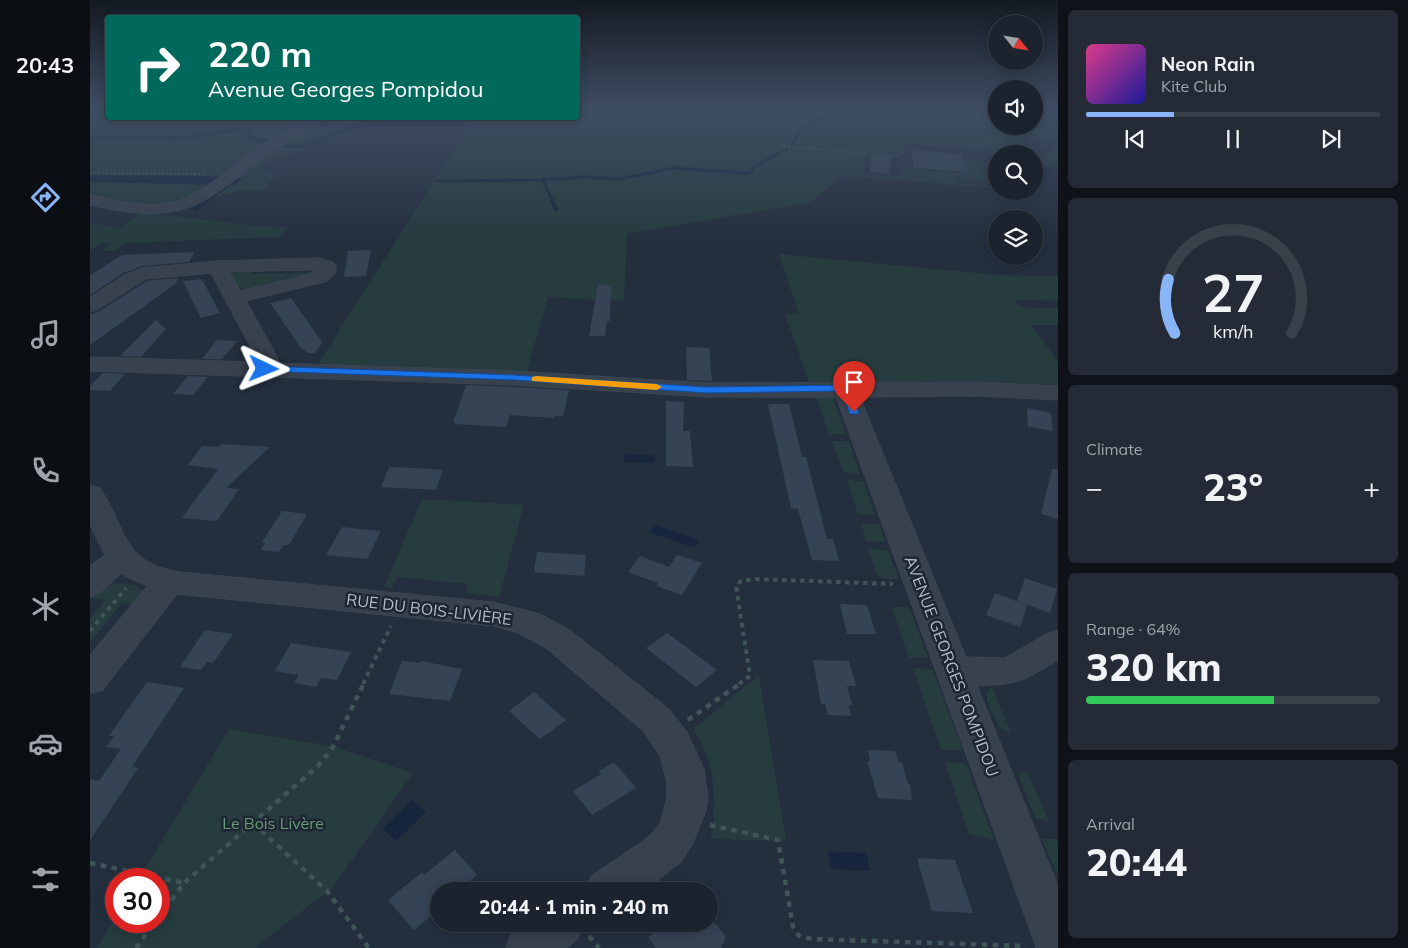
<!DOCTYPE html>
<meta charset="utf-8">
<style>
:root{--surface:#1b232e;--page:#242b36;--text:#f1f3f6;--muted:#a0a4aa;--line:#39404a;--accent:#8ab4f8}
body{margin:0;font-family:Mulish,sans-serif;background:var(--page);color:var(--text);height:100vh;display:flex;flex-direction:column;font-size:19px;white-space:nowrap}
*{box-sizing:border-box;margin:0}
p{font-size:16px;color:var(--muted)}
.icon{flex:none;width:28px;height:28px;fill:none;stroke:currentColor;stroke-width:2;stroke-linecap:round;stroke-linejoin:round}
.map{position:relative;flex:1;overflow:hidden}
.drawer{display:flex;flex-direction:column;gap:10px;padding:10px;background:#0f1319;width:350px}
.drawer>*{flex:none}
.top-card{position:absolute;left:15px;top:15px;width:475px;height:105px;border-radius:5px;box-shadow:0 2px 12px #0003,0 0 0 1px var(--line);background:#00695c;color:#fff;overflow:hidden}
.needle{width:32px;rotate:120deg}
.tools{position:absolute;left:898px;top:15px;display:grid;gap:10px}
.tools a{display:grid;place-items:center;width:55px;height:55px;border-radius:50%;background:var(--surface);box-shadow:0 2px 12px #0003,0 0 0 1px var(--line);font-size:25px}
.speed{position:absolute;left:15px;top:868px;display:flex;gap:10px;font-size:25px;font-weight:700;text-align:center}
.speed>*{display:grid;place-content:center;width:65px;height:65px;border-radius:50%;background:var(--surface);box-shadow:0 2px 12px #0003,0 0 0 1px var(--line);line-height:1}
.speed .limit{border:8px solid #d22;background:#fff;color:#111}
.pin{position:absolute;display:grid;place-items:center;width:42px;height:42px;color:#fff;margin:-51px -21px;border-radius:50% 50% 50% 0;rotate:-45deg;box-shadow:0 0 5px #0007}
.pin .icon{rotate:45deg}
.me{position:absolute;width:55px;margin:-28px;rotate:92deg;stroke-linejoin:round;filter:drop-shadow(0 0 4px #0008)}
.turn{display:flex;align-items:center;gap:18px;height:105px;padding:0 20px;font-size:22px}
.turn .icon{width:65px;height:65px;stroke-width:2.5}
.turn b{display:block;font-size:35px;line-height:42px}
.big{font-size:38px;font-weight:800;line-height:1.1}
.drawer .card{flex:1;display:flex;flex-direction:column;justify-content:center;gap:8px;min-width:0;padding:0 18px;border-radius:8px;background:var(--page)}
.drawer .dial{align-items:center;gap:0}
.dial svg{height:130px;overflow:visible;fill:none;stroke:var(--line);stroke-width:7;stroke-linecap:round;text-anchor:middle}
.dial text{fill:var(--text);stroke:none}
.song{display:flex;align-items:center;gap:15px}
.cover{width:60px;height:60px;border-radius:8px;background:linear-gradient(135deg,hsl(330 70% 55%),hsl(240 70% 35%))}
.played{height:5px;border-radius:2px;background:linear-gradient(90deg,var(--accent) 30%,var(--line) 30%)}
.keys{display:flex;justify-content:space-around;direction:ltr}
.heat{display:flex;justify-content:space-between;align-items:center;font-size:28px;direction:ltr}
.charge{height:8px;border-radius:4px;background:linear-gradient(90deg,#34c759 64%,var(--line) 0)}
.trip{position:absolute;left:340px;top:882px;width:288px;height:50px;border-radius:25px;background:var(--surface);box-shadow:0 2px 12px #0003,0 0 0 1px var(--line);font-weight:800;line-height:50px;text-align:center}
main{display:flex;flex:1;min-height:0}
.dock{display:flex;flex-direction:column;width:90px;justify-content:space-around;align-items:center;background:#0b0e12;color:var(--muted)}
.dock .icon{width:35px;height:35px}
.dock .active{color:var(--accent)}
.dock b{font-size:22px;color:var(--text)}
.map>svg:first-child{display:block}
.green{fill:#263c3f}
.water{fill:#17263c}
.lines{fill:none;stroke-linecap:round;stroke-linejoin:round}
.stream-far1{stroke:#17263c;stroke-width:3}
.stream{stroke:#17263c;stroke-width:4.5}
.building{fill:#364354}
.minor-casing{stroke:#414a57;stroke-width:1}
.path-far2{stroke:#3f5557;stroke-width:2;stroke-dasharray:2 2;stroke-linecap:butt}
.path-far1{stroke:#3f5557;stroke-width:4;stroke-dasharray:4.5 4.5;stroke-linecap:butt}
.path{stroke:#3f5557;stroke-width:4.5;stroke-dasharray:5.5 5.5;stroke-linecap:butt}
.minor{fill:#38414e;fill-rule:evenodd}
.route{fill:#1a73e8;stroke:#114b97}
.slow{fill:#f59e0b}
.labels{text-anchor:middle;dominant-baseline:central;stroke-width:5;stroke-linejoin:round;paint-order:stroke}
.near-street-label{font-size:16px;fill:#b4bcc9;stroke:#1d2633}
.near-park-label{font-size:16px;fill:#6b9a76;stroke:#1d2633}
</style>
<main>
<nav class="dock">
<b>20:43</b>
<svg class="icon active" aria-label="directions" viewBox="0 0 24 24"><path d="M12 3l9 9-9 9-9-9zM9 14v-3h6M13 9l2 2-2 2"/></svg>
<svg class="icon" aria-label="music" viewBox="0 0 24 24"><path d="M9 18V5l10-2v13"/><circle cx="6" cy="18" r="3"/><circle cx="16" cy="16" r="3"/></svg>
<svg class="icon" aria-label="phone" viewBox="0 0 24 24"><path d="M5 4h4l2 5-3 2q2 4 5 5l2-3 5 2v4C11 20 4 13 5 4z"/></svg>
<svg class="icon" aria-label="climate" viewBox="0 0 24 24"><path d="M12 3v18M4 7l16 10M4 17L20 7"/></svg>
<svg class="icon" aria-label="car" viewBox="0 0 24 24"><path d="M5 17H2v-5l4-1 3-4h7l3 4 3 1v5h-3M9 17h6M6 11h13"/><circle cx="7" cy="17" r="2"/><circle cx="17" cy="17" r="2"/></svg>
<svg class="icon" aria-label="filters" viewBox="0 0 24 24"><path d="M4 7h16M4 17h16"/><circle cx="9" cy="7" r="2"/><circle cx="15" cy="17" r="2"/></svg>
</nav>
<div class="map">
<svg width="968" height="948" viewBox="0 0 968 948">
<rect width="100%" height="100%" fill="#242f3e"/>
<g class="green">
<polygon points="0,108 17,108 18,118 223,118 196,134 159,153 131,172 152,172 186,147 217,148 291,118 295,118 223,147 175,163 172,166 172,170 176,172 189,173 172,191 152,190 125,197 133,190 114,190 101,198 64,208 0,198"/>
<polygon points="488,108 906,108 906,126 944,126 944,108 968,108 968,166 944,164 944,154 906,154 906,161 901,161 902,151 955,154 967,144 953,139 936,136 928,142 935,144 929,149 875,149 815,143 814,154 776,152 774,174 795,176 812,174 812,169 877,173 870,161 906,163 906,182 866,179 867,183 906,186 906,188 752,176 721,202 537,234 534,301 458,297 436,374 226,367 384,118 488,118"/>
<polygon points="256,118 279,118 210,145 190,144 212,130 239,128"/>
<polygon points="51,212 165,226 196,227 193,237 35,243 26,251 11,251 20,244 11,243 0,251 0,223 30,228"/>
<polygon points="689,254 908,275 968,276 968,301 925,300 930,307 968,308 968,325 942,325 968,362 968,385 873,381 719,383 695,314 709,314"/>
<polygon points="159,269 163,274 227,272 225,274 158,290 147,287 141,274"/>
<polygon points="725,394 732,394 743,399 756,434 739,434"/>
<polygon points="741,441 759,441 770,474 754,473"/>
<polygon points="757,480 773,481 785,515 768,514"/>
<polygon points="332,499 434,505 409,597 376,593 378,584 307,577 302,588 294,587"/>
<polygon points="771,523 789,524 796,542 776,541"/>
<polygon points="778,548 798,551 809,579 794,579 787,575"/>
<path d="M26 583 44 585 52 590 53 594 48 605 32 603 0 642V619L15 600 0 598C6 589 16 585 26 583Z"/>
<polygon points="802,607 819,607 838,657 819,658"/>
<polygon points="823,668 840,669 843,671 872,748 870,750 851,750"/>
<path d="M669 675 696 841 621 839C627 801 626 762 603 729Z"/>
<polygon points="902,688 921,732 910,728 897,702 897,692"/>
<polygon points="139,729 242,746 323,773 243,887 165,948 7,948 26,916 26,921 69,921 69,879 49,879"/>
<polygon points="855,762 873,763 877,766 904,840 879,834"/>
<polygon points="928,772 938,773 959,822 945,818"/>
<polygon points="952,839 966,839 968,843 968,876"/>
</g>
<g class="water">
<polygon points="279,118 291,118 217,148 186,147 188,144 210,145"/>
<path d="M142 128H161V134L168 138 184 140 181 145C170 143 157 143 152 133L147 132 86 141 49 138 0 139V137L35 135 94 136Z"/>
<polygon points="0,175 125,176 153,179 144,185 133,185 0,182"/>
<polygon points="535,454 563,455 567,459 563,463 534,462"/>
<polygon points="565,525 610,540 605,548 559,532"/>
<polygon points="322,800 336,812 306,841 292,829"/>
<polygon points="738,851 776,853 780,871 741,869"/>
</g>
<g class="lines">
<g class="stream-far1">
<polyline points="679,108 740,111 742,108 767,109"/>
<polyline points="701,146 711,130 738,115 740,111"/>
<polyline points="453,180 463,202"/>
<polyline points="347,181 453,180 493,177 530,179 584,168 657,173 662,172 663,168 697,148"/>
<polyline points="115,202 144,181"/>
</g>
<g class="stream">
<polyline points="462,201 466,209"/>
<polyline points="105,209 117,201"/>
</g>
</g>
<g class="building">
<polygon points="824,150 871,154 877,172 824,168 821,151"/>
<polygon points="781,154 801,156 799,173 780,172"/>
<polygon points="281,250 276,276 254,277 258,251"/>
<polygon points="104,252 99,262 52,266 33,273 0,295 0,275 32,255"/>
<polygon points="89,278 85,284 0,345 0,314 8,312 57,281"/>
<polygon points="111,279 114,283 130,313 111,318 93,281"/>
<polygon points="508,284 521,286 520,321 517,321 515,336 499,336"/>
<polygon points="201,298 232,342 225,353 218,353 211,348 180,303"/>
<polygon points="66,320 76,329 51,357 30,356"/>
<polygon points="127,340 147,341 132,359 112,359"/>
<polygon points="596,347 619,348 622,381 597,380"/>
<polygon points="13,373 35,374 20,391 0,390 0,386"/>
<polygon points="98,376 118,377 103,395 83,394"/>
<polygon points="376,385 424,387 479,390 473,416 465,416 464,418 420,415 416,427 364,424 365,422 363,422"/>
<polygon points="576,401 594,402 593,431 600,431 603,467 576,466"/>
<polygon points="678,404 699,404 712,457 716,457 737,539 743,539 749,561 722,560 708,509 701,508"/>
<polygon points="937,408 961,413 963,431 938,427"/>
<polygon points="131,444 180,447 136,488 149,489 127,521 92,518 128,469 98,465 112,446 129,447"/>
<polygon points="299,467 324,468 353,470 346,490 291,487"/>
<polygon points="962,469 968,469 968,519 951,514"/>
<polygon points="192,511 217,514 199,545 194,545 189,552 170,550 175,543 172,542"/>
<polygon points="252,527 291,531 277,559 236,555"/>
<polygon points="447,552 496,555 494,576 444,572"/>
<polygon points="587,555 612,563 592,595 566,586 568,583 538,572 550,556 579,567"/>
<polygon points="935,578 967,589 960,613 927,601"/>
<polygon points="905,593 937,605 930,627 896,615"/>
<polygon points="750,604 777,605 786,634 757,634"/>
<polygon points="115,630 143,634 123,663 117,662 111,670 90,667"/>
<polygon points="577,633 627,670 606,687 556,648"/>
<polygon points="201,643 234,648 261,652 247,680 231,678 226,687 204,683 209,675 185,671"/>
<polygon points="723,660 759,661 766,686 757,686 762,705 759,705 761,716 738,715 735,704 731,704"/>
<polygon points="312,661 330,663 331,661 372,669 360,701 299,694"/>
<polygon points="57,682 94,688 42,767 48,768 0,840 0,779 9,781 31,749 16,747 24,736 19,736"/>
<polygon points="444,692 476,720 450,739 419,711"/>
<polygon points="778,750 805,751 809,763 812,763 818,784 820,784 822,800 788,798 777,761 780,761"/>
<polygon points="524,762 546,788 502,815 483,791 511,774 509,771"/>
<polygon points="365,850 387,875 367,891 349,891 349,909 324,930 298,900 332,872 334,875"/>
<polygon points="827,858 865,860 883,913 842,911"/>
<polygon points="576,924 626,924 636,937 631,948 566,948 558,937"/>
</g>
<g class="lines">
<g class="minor-casing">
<g id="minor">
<path d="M219 118H235C226 129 193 145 180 153 162 165 146 180 128 192 85 222 48 215 0 205V195C26 200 53 208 79 203 110 197 133 172 157 155 177 141 199 130 219 118Z"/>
<path d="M229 258 243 262 246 266V272L238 281 156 301 188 358 187 363 424 371 617 383 888 382 968 386V400L888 396 770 397 876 657 915 658 956 634 968 630V660C935 680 927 686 887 685L968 886V948H946L945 944 746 397H617L424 385 0 371V357L164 362 166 358 121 273 56 279 7 310 0 312V297L34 275 52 268 127 261ZM226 270 217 275 150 291 140 272Z"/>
<path d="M0 485 10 488C38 530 31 562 90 572L403 602 450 614 480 630 579 709 597 732 614 769 618 797 616 811 602 845 591 862 554 891H495L501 876 554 840 563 832 571 821 577 797V783L570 756 553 731 456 648 428 633 403 626 87 594 13 690 0 694V655L57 586 31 574C20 583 13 593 0 597V566L15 555 0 525Z"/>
<polygon points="433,924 494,924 487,940 477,948 416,948 422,931"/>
</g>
</g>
<g class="path-far2">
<polyline points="242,121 256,122 257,124"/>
<polyline points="690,146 811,156"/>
<polyline points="0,173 116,174"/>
</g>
<g class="path-far1">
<polyline points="0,631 36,588"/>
<polyline points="273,684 301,626"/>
<polyline points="649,684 660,676 646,586 651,581 665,579 803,584"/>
</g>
<g class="path">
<polyline points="598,720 651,683"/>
<polyline points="163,823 237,891 279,948"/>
<polyline points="620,825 688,840 703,927 709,936 722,939 936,946"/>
<polyline points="0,863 94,883"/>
<polyline points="69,918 94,883 229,765 243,747 274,683"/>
<polyline points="499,936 509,948"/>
<polyline points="46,948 66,921"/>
</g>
<use href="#minor" class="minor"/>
</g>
<linearGradient id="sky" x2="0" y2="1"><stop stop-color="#141a22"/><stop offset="0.45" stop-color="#3f4d63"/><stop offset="1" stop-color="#3f4d63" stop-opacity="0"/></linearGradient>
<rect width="968" height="241" fill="url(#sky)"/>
<polygon class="route" points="174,366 424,375 617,387 755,385 760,388 769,412 768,414 760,414 751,391 617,393 424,380 170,371 169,369"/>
<polygon class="slow" points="446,376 567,384 572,387 567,390 442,381 442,377"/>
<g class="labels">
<g class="near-street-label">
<text transform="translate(339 609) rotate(7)">RUE DU BOIS-LIVIÈRE</text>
<text transform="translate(862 666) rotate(69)">AVENUE GEORGES POMPIDOU</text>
</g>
<g class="near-park-label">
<text x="183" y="823">Le Bois Livère</text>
</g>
</g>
</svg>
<div class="tools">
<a><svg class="needle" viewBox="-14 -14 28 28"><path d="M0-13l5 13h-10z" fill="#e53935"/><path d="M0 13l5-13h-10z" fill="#a0a4aa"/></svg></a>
<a><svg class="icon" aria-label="sound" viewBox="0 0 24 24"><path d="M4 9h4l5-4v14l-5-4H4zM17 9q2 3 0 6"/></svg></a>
<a><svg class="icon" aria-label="search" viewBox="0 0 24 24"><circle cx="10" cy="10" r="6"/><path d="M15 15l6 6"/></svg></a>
<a><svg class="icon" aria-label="layers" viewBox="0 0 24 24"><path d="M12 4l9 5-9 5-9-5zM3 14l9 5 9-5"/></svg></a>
</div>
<div class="speed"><div class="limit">30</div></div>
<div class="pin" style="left:764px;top:412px;background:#d93025"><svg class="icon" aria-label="arrive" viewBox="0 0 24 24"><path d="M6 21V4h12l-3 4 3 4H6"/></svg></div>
<svg class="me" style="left:174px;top:369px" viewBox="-20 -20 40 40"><path d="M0-17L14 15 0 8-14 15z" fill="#1a73e8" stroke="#fff" stroke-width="4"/></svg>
<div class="trip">20:44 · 1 min · 240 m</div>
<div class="top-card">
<div class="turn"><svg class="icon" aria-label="right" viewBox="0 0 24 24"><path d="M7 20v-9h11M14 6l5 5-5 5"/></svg><div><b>220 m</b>Avenue Georges Pompidou</div></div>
</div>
</div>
<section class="drawer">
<div class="card">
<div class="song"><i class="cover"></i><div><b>Neon Rain</b><p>Kite Club</p></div></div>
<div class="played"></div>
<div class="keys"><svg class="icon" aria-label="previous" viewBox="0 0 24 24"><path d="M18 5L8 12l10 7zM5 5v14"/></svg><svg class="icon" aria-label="pause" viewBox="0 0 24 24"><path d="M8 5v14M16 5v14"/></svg><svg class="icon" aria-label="next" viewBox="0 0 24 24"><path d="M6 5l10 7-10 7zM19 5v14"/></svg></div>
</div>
<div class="card dial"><svg viewBox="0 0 100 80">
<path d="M14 69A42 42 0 1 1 86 69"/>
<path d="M14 69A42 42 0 0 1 10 36" stroke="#8ab4f8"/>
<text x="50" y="56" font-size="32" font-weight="700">27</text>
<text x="50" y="72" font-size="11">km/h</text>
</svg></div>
<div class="card"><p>Climate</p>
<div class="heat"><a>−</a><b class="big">23°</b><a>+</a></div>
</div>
<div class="card"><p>Range · 64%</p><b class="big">320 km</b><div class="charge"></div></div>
<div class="card"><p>Arrival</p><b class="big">20:44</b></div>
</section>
</main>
